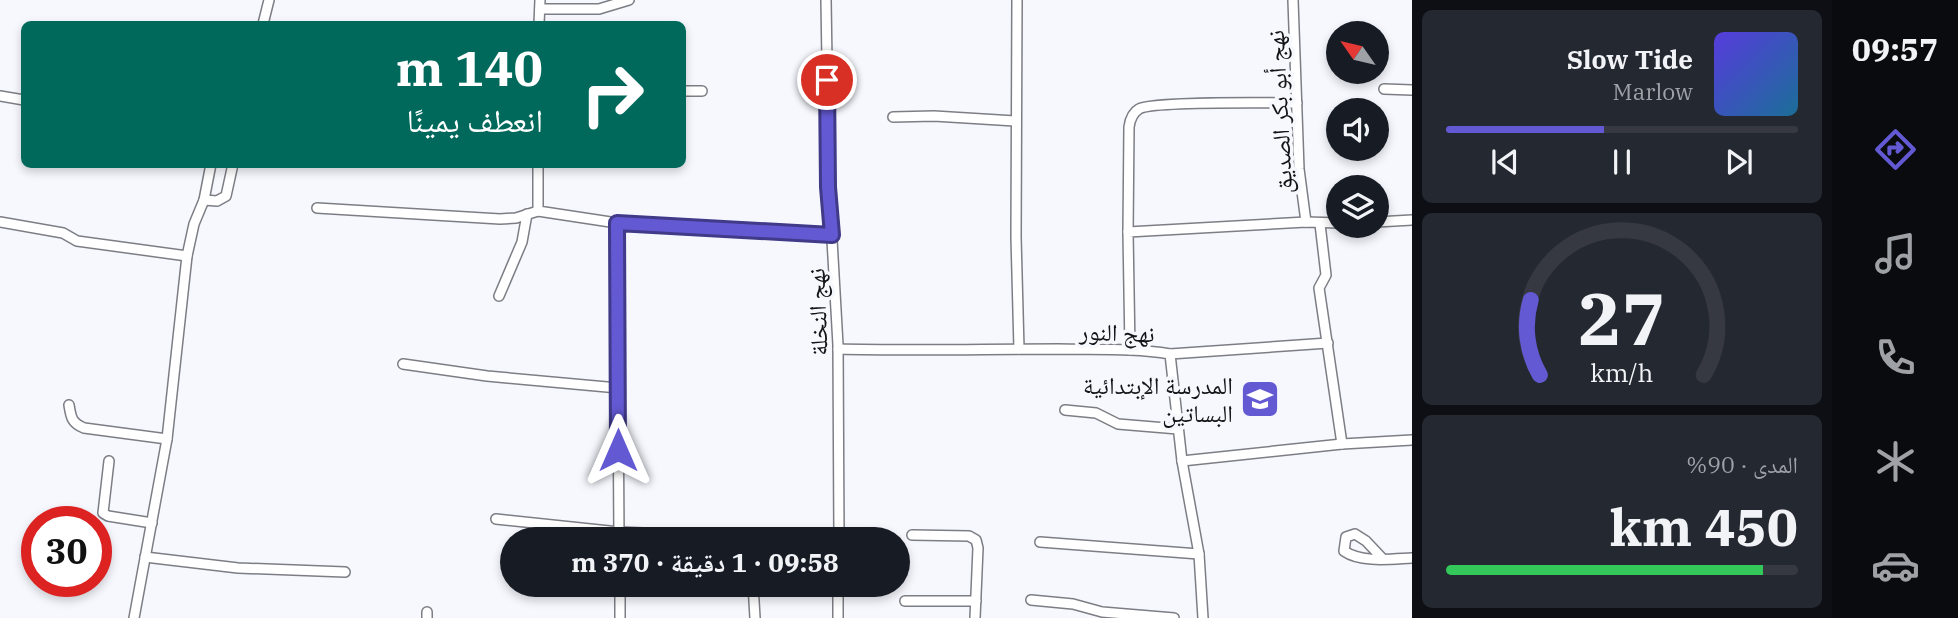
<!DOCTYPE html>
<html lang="ar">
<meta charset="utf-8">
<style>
:root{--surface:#171b24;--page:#242831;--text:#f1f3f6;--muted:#9ea1a6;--line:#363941;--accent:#6359d2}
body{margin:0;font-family:"IBM Plex Serif","Noto Naskh Arabic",serif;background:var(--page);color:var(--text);direction:rtl;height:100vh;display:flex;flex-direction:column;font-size:26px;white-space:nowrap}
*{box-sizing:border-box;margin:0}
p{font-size:23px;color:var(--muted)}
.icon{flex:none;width:38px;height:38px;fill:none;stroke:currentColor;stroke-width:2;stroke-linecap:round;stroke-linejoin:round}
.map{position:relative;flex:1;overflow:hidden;direction:ltr}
.panel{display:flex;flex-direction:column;gap:10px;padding:10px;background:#0d0f14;width:420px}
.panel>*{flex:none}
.top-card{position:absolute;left:21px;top:21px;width:665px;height:147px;border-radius:10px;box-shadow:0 4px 10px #0003;direction:rtl;background:#00695c;color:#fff;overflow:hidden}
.needle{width:46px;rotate:304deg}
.buttons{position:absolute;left:1326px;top:21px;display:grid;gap:14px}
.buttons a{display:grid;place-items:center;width:63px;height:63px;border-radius:50%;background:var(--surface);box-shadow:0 4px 10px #0003;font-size:35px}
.speed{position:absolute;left:21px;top:506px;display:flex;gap:14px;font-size:35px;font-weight:700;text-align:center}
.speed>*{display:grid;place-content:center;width:91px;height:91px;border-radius:50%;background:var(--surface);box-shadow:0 4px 10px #0003;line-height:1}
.speed .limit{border:10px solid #d22;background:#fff;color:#111}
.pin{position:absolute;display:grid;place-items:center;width:60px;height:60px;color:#fff;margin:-30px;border:4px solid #fff;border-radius:50%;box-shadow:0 2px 7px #0007}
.me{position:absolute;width:77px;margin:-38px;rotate:0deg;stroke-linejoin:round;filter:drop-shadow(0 0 5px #0008)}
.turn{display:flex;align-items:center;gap:24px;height:147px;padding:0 28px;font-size:32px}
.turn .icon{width:91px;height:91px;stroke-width:2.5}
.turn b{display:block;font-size:49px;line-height:60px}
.big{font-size:52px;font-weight:700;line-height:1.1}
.panel .widget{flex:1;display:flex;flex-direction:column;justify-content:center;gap:10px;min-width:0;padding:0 24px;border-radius:10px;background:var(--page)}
.panel .dial{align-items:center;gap:0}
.dial svg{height:182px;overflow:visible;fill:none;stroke:var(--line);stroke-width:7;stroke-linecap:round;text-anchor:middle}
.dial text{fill:var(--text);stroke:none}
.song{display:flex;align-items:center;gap:21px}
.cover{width:84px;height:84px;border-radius:10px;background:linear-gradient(135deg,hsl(250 70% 55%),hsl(200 70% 35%))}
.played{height:7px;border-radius:4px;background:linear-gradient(90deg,var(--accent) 45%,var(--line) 45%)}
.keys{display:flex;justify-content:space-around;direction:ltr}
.charge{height:10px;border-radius:5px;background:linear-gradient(90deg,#34c759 90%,var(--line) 0)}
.trip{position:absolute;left:500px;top:527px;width:410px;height:70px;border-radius:35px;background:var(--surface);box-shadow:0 4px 10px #0003;font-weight:700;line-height:70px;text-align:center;direction:rtl}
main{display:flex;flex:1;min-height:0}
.menu{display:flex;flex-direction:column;width:126px;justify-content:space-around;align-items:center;background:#090b0e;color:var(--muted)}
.menu .icon{width:49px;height:49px}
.menu .active{color:var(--accent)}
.menu b{font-size:32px;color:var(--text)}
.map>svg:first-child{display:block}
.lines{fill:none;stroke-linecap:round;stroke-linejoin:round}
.street-casing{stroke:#7d7e85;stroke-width:12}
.street{stroke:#fff;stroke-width:9}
.route-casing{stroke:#403a88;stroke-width:18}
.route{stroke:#6359d2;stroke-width:12}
.labels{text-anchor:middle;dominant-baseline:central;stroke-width:7;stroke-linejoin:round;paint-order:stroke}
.street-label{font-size:24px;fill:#131416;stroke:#f6f8fe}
.poi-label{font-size:24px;fill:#131416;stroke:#f6f8fe;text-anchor:end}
</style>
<main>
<nav class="menu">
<b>09:57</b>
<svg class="icon active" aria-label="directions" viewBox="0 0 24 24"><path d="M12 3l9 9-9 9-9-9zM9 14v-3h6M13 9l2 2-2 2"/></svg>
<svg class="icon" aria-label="music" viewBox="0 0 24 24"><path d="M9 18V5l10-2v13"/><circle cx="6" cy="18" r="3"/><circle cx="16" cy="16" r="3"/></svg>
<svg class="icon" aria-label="phone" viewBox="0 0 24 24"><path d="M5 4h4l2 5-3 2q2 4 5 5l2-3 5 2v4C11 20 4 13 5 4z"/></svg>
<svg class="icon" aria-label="climate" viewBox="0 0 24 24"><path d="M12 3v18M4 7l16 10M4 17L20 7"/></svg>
<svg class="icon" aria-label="car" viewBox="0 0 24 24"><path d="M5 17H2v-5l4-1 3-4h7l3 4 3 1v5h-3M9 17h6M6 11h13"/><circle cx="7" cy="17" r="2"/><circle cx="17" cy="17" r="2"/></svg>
</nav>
<section class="panel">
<div class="widget">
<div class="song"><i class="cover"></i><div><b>Slow Tide</b><p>Marlow</p></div></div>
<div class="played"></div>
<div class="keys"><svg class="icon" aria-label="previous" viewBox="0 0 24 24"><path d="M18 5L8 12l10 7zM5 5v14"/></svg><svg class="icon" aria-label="pause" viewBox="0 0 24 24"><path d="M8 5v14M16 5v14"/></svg><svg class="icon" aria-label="next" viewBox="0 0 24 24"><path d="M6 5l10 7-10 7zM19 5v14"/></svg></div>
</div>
<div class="widget dial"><svg viewBox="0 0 100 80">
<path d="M14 69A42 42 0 1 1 86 69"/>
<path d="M14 69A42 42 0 0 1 10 36" stroke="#6359d2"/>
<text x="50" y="56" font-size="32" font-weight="700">27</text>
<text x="50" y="72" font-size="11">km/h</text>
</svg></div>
<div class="widget"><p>المدى · 90%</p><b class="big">450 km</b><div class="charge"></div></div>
</section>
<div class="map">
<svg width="1412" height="618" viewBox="0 0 1412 618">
<rect width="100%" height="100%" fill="#f6f8fe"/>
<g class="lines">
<g class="street-casing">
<g id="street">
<polyline points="826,0 829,187 838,345 839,539"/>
<polyline points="1017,0 1016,237 1019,349"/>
<polyline points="1293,0 1299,169 1306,222"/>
<polyline points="540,9 599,9 629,0"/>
<polyline points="263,24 269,0"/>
<polyline points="539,24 540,0"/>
<polyline points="1384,89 1412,90"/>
<polyline points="682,91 702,91"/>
<polyline points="0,96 24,100"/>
<polyline points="893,117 934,116 1015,121"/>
<polyline points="538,164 538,211 617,223 619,539"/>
<polyline points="204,200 217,201 226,196 233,164"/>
<polyline points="317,208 500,219 516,218 538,211"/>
<polyline points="0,222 63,233 77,241 187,256"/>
<polyline points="1377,222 1412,220"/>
<polyline points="617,223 832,235"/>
<polyline points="1320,224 1326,275 1319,288 1342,444"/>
<path d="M1128 232 1129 127C1130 120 1132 113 1139 109 1152 101 1273 103 1297 103"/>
<polyline points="499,296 522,242 527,214"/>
<path d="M838 349C911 351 984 349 1058 349 1095 350 1133 348 1170 354L1182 461 1199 554 1203 618"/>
<polyline points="1130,350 1128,232 1306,222 1339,223"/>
<polyline points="1170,354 1328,343"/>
<polyline points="403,364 487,376 618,388"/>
<path d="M69 405C71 418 72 423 84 428L167 439"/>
<polyline points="1065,410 1096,413 1118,424 1178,429"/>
<polyline points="109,461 103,513 108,516 152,523"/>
<polyline points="1182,461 1342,444 1412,440"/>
<polyline points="496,519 619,532 785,539"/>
<polyline points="912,535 969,536 976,540 978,548 975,618"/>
<polyline points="1040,542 1199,554"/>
<polyline points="145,557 238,568 345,572"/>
<path d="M1382 558 1366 541 1355 534 1346 537 1344 551C1361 563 1391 559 1412 558"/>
<polyline points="620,584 620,618"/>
<polyline points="753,584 755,618"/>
<polyline points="1031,600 1073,604 1102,612 1174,618"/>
<polyline points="905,601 976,601"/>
<polyline points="134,618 167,439 187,256 194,224 204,200 211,164"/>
<polyline points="427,618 427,612"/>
<polyline points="838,618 838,584"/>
</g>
</g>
<use href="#street" class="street"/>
</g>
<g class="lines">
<g class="route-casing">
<polyline id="route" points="618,450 617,223 832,235 828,187 827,80"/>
</g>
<use href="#route" class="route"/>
</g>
<defs>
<g id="school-square" transform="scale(2.0125)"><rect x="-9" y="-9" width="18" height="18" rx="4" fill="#6359d2" stroke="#f6f8fe"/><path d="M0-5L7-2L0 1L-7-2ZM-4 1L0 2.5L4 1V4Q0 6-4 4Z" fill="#fff"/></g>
</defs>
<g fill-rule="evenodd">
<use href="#school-square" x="1260" y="399"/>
</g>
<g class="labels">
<g class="street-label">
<text transform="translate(1279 112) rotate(-93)">نهج أبو بكر الصديق</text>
<text transform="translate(817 312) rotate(-92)">نهج النخلة</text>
<text transform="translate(1117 332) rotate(2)">نهج النور</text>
</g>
<g class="poi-label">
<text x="1233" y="385">المدرسة الإبتدائية<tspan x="1233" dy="28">البساتين</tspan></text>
</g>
</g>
</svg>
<div class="buttons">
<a><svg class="needle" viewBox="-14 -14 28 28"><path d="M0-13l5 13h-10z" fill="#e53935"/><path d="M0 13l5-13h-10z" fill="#9ea1a6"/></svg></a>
<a><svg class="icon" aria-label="sound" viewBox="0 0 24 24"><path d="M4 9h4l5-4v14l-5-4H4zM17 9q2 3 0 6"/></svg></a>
<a><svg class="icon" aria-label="layers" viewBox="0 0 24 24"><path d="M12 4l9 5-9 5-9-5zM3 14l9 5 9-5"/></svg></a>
</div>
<div class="speed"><div class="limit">30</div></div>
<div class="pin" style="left:827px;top:80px;background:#d93025"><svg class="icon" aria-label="arrive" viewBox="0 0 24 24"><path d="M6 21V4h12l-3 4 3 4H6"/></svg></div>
<svg class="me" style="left:618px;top:450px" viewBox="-20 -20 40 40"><path d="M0-17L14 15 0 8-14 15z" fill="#6359d2" stroke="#fff" stroke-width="4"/></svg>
<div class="trip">09:58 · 1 دقيقة · 370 m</div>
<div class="top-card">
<div class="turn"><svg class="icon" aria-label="right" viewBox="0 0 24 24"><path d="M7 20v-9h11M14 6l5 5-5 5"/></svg><div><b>140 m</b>انعطف يمينًا</div></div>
</div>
</div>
</main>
